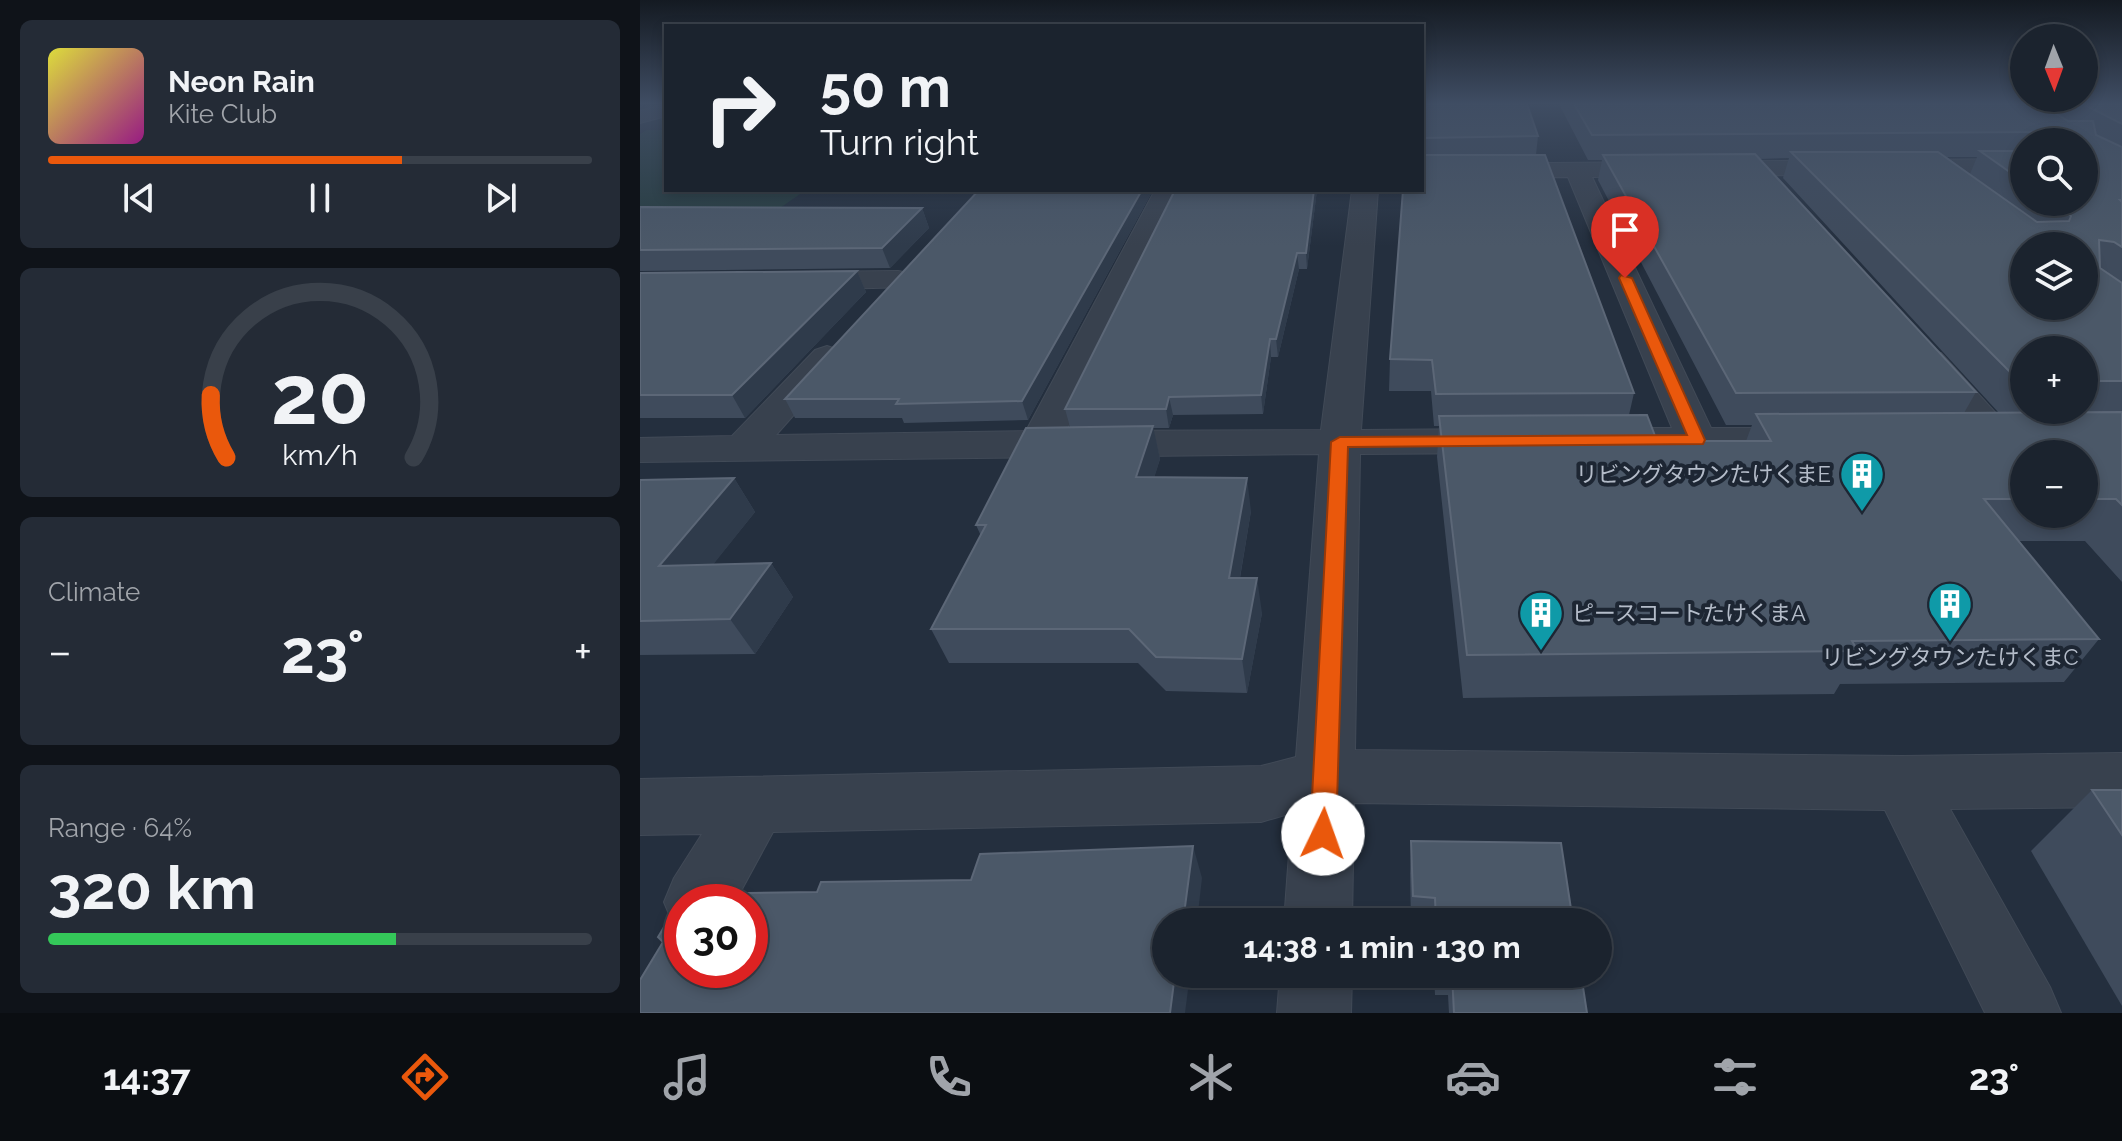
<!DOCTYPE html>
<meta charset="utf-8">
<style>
:root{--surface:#1b232e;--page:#242b36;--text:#f1f3f6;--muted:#a0a4aa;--line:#39404a;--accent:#ea580c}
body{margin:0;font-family:Raleway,"Noto Sans JP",sans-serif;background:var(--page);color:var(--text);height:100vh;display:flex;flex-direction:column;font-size:30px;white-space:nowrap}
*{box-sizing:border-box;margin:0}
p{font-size:26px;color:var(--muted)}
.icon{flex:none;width:44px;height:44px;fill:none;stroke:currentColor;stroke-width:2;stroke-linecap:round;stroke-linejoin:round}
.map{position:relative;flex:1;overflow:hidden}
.drawer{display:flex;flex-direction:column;gap:20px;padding:20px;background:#0f1319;width:640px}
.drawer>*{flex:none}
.hud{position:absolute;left:24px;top:24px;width:760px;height:168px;border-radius:0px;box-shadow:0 4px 12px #0003,0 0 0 2px var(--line);background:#1b232e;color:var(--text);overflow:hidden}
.needle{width:52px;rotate:179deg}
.fabs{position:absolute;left:1370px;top:24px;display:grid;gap:16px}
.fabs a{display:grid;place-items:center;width:88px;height:88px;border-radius:50%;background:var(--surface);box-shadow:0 4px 12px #0003,0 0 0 2px var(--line);font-size:40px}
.speed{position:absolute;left:24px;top:884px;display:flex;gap:16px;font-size:40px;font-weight:700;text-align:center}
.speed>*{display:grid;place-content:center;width:104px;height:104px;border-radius:50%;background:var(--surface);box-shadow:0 4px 12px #0003,0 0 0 2px var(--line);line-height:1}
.speed .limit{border:12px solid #d22;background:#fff;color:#111}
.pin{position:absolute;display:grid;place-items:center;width:68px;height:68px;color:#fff;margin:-82px -34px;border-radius:50% 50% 50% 0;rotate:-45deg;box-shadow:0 0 8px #0007}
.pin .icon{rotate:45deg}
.me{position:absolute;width:88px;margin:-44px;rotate:3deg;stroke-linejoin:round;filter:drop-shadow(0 0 6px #0008)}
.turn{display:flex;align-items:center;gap:28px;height:168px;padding:0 24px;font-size:36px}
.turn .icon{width:104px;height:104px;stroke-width:2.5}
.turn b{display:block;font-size:56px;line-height:68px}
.big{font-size:60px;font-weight:700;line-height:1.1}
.drawer .card{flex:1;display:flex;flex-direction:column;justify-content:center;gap:12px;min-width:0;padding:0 28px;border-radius:12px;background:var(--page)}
.drawer .dial{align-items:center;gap:0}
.dial svg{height:208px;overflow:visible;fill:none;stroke:var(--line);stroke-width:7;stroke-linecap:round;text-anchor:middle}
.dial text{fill:var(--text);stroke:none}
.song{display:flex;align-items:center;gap:24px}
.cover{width:96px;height:96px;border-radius:12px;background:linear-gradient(135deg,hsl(60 70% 55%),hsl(310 70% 35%))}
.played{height:8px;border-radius:4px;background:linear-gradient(90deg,var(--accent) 65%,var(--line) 65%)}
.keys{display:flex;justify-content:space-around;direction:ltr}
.heat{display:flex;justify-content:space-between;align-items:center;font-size:44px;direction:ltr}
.charge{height:12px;border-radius:6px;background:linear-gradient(90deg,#34c759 64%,var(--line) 0)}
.trip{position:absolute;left:512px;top:908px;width:460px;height:80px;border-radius:40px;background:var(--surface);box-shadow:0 4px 12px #0003,0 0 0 2px var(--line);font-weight:700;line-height:80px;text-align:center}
.menu{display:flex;height:128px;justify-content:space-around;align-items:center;background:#0b0e12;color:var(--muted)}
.menu .icon{width:56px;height:56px}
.menu .current{color:var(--accent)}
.menu b{font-size:36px;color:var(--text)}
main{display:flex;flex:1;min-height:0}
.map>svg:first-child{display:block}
.green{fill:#263c3f}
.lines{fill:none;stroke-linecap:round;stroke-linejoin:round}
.stream{fill:#17263c;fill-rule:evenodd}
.minor-casing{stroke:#414a57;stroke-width:2}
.minor{fill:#38414e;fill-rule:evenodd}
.wall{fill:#3f4b5c;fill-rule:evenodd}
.shaded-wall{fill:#2f3b4b}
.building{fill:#4b5868;stroke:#5c6777;stroke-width:2;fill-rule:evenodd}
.route{fill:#ea580c;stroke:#983908;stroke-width:2}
.labels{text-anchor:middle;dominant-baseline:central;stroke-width:8;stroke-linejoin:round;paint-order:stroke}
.poi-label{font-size:22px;fill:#b4bcc9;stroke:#1d2633;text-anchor:end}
</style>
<main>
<section class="drawer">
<div class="card">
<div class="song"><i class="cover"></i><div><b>Neon Rain</b><p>Kite Club</p></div></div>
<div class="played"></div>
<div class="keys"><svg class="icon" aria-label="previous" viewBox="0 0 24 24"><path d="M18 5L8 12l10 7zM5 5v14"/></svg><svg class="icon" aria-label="pause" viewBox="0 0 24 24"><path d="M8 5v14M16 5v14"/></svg><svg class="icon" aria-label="next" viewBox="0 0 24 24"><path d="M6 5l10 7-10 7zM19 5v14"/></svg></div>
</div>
<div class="card dial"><svg viewBox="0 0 100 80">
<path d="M14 69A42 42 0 1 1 86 69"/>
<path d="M14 69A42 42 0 0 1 8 45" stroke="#ea580c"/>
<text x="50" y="56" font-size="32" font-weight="700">20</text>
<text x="50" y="72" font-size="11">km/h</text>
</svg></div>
<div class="card"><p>Climate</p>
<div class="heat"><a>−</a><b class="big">23°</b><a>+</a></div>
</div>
<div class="card"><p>Range · 64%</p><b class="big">320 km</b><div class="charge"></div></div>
</section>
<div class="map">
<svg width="1482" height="1013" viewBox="0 0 1482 1013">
<rect width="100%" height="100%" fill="#242f3e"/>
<polygon class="green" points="7,130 26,130 26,190 308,190 163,192 137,210 0,211 0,134"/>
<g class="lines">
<polygon class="stream" points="0,104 11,104 0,109"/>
<g class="minor-casing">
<g id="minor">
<polygon points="26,104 26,116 0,123 0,111"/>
<polygon points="1384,159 1384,173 952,177 1071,428 1166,428 1180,431 1186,440 1180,449 1166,452 958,452 944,449 938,440 944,431 958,428 1032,428 928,177 782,178 782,164"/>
<polygon points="515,190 541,190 426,431 681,430 712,190 738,190 721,430 858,429 872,432 878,441 872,450 858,453 720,454 715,750 1263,756 1482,753 1482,807 1310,809 1410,987 1421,1013 1345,1013 1245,810 714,803 712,922 644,922 652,813 621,822 133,832 95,902 42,902 42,929 34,926 24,902 34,878 62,834 0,835 0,779 621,766 656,757 679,454 0,462 0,438 92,436 175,350 187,346 199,350 205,357 136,435 386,431"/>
<polygon points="258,271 269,273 273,280 269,287 160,290 149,288 145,281 149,274 160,272"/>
<polygon points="1288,350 1301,353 1372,431 1378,440 1372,449 1358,452 1344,449 1270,361 1275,353"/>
<polygon points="640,974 712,974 711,1013 637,1013"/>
</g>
</g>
<use href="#minor" class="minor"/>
</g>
<g class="wall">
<path d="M782 104 898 136 896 155 994 393 989 415 1017 441H1106L1112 425H1086L958 180 962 160H948L919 104H1400L1404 106V104H1482V582L1445 541H1379L1459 639 1424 682 1200 684 1194 694 823 698 797 457 799 426H794L791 391H749L750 359ZM1384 142H1444V202H1384ZM1307 157H1337L1330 174ZM1149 158 1143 178 1359 413H1324L1336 392 1119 159ZM1384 350H1444V410H1384ZM1384 454H1444V514H1384Z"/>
<polygon points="339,190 513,190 388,420 264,423 262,418 155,418 145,399"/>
<polygon points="535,190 677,190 667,269 659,269 638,357 631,357 623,414 533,415 529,428 513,428 520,459 514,477 611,511 600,578 622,613 607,693 526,691 498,663 309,663 291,629 341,536 336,525 430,427 425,409"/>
<polygon points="0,207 282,208 289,228 250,268 0,271"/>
<polygon points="217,271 226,292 105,418 0,418 0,273"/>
<polygon points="94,478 115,512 73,564 131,563 153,597 115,654 0,655 0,480"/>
<polygon points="1452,790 1482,790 1482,1006 1391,851"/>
<polygon points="771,841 933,922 771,922 770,873"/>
<polygon points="794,974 941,974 947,1013 809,1013 808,995 795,995"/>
</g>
<g class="shaded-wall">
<polygon points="502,190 513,190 388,420 382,401"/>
<polygon points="674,190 677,190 667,269 666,253"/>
<polygon points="282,208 289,228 250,268 242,248"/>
<polygon points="657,253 659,269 638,357 636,339"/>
<polygon points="217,271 226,292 105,418 92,395"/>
<polygon points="630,339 631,357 623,414 621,395"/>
<polygon points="529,397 533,415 529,428 526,409"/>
<polygon points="513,426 520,459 504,511 496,477"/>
<polygon points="94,478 115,512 45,600 19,566"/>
<polygon points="607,478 611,511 594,612 589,578"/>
<polygon points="131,563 153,597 115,654 90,619"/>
<polygon points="617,578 622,613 607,693 602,659"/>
<polygon points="553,846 562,878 557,922 543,922"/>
<polygon points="535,974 550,974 545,1013 530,1013"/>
</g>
<g class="building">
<polygon points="782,104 887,104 898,136 782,138"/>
<path d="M934 104H1400L1428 121H1453L1456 135 1482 147V200H1480L1482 202V247L1474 242 1459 240 1460 268 1482 283V381H1444V350H1384V386L1151 152H1298L1397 222 1429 221 1431 216 1412 202H1444V142H1399L1398 132 952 135ZM1384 246H1444V306H1384Z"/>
<polygon points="1443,104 1482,104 1482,124"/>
<polygon points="1340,151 1384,151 1384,182"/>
<polygon points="1115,154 1336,392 1096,393 963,155"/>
<polygon points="782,155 905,155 994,393 796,394 792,360 750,359 763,190 782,190"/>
<polygon points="339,190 502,190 382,401 256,404 259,399 145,399"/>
<polygon points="535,190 674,190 666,253 657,253 636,339 630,339 621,395 529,397 526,409 425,409"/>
<polygon points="0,207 282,208 242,248 0,250"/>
<polygon points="217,271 92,395 0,395 0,273"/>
<polygon points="1482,412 1482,505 1476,499 1444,499 1444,454 1384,454 1384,499 1344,499 1459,639 1212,641 1218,651 827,655 799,416 1007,415 1017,441 1131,441 1116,414"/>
<polygon points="513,426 496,477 607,478 589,578 617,578 602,659 516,657 489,629 291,629 346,525 336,525 386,428"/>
<polygon points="94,478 19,566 131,563 90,619 0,621 0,480"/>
<polygon points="1452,790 1482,790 1482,835"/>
<polygon points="771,841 921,843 933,922 796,922 795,898 773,896"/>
<path d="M553 846 543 922H526V974H535L530 1013H0V980L23 942 18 937 44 894 177 892 181 882 331 880 340 854ZM42 902H110V970H42Z"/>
<polygon points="812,974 941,974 947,1013 814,1013"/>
</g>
<linearGradient id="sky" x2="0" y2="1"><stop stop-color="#141a22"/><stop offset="0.42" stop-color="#3f4d63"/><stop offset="1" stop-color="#3f4d63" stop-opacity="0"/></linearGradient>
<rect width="1482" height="246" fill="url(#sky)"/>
<polygon class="route" points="981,275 992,278 1065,440 1063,444 708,447 696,834 692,843 683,847 674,843 670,834 691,442 700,437 1047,435 979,278"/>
<defs>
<g id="building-pin" transform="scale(2.3)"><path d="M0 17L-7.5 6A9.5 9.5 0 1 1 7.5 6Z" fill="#0f9aa8" stroke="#1d2633"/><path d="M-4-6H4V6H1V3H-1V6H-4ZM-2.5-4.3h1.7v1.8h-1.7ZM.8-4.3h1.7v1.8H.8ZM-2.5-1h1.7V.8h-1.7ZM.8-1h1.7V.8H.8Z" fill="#fff"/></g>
</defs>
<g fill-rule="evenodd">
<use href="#building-pin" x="1222" y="474"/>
<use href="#building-pin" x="1310" y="604"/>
<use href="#building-pin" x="901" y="613"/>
</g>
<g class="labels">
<g class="poi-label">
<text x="1191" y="474">リビングタウンたけくまE</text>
<text x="932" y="613" text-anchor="start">ピースコートたけくまA</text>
<text x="1310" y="657" text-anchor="middle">リビングタウンたけくまC</text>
</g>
</g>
</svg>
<div class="fabs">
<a><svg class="needle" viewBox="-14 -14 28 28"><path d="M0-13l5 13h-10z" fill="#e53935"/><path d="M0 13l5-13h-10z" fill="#a0a4aa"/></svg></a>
<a><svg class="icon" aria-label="search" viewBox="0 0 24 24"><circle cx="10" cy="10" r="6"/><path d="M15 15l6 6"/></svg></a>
<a><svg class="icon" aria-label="layers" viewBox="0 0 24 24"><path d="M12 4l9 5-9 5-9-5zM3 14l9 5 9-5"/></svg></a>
<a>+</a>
<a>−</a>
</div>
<div class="speed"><div class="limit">30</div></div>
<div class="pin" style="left:985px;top:278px;background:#d93025"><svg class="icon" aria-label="arrive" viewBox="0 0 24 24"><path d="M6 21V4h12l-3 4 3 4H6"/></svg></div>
<svg class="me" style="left:683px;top:834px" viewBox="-20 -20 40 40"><circle r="19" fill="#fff"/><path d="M0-13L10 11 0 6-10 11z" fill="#ea580c"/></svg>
<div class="trip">14:38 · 1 min · 130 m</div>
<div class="hud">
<div class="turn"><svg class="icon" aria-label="right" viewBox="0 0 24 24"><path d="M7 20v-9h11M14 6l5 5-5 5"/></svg><div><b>50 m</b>Turn right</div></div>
</div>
</div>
</main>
<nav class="menu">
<b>14:37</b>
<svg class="icon current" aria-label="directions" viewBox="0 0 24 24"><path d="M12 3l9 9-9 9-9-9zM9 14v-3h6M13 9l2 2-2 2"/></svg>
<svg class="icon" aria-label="music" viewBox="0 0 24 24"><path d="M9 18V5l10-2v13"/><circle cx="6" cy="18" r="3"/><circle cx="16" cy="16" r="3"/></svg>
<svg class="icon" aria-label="phone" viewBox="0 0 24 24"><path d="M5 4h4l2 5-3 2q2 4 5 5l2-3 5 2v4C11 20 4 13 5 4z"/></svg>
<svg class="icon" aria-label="climate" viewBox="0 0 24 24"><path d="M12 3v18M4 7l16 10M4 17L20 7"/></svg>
<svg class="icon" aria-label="car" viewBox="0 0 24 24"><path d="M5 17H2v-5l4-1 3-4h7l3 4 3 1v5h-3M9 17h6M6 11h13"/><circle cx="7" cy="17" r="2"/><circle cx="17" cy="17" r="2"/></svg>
<svg class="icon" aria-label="filters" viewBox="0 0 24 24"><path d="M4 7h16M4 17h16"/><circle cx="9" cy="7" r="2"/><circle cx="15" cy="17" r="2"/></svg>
<b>23°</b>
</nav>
